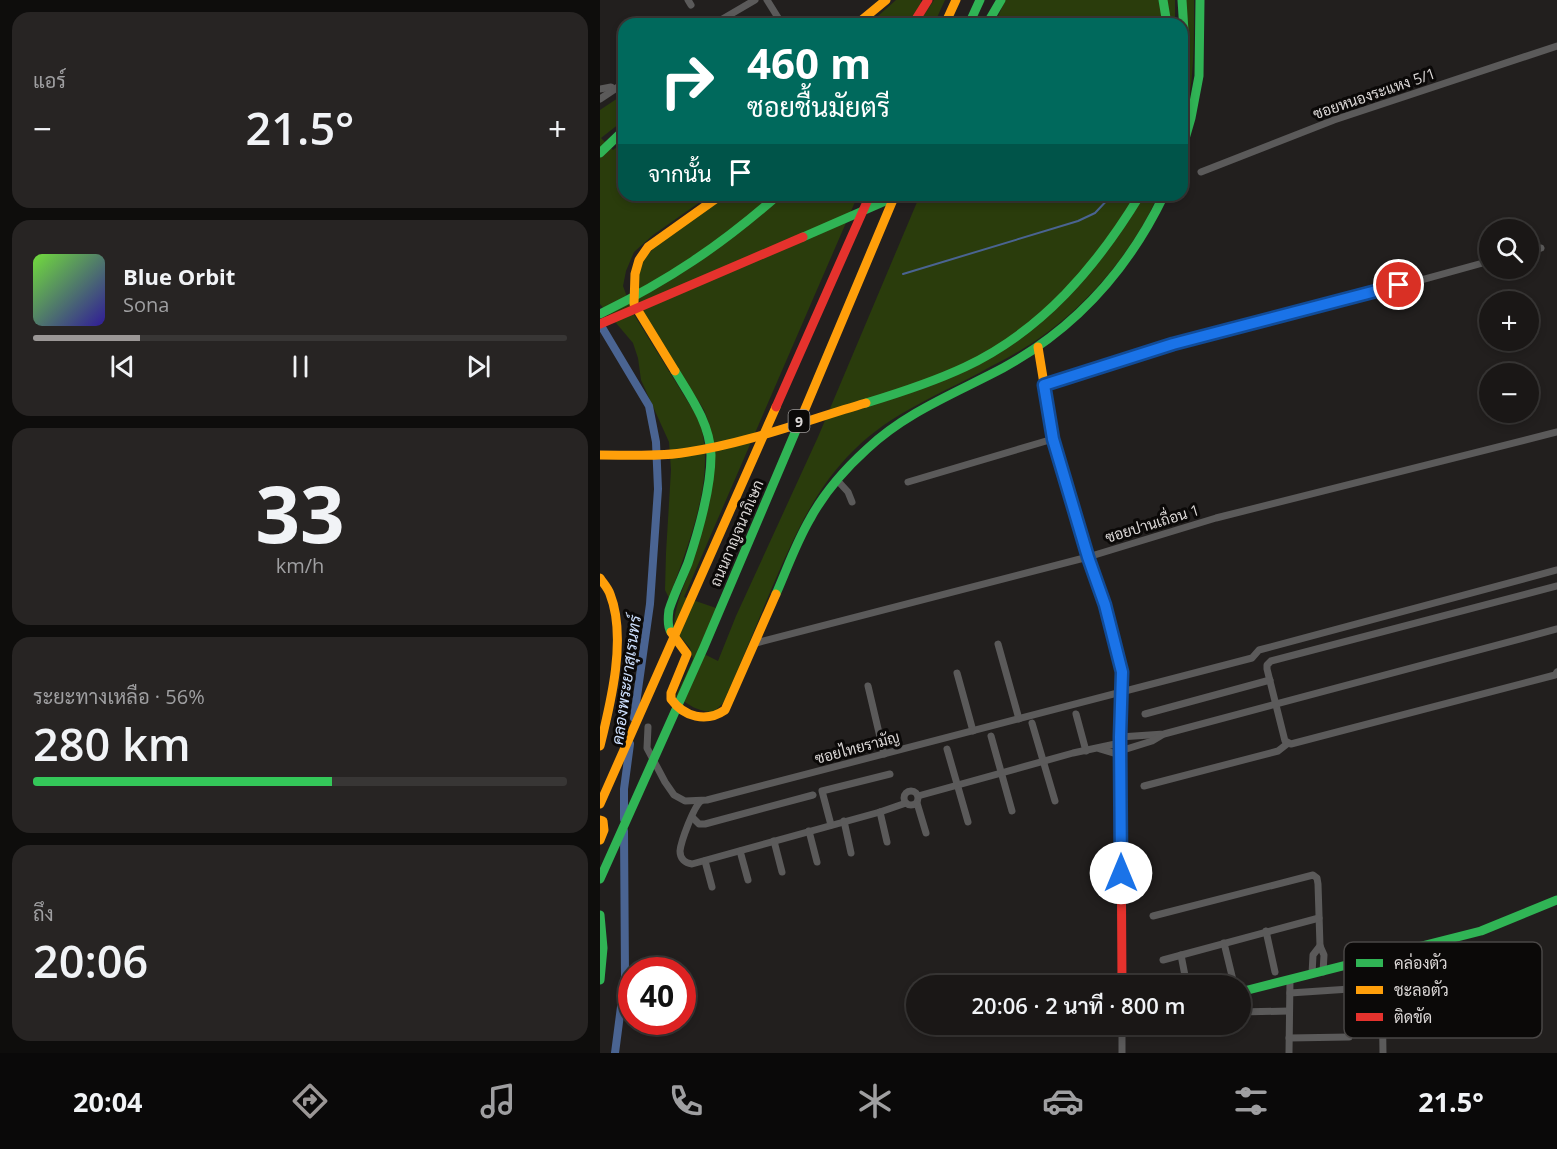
<!DOCTYPE html>
<html lang="th">
<meta charset="utf-8">
<style>
:root{--surface:#1a1716;--page:#272423;--text:#f1f3f6;--muted:#9f9fa1;--line:#383635;--accent:#9b9796}
body{margin:0;font-family:"Open Sans",Sarabun,sans-serif;background:var(--page);color:var(--text);height:100vh;display:flex;flex-direction:column;font-size:22px;white-space:nowrap}
*{box-sizing:border-box;margin:0}
p{font-size:20px;color:var(--muted)}
.icon{flex:none;width:33px;height:33px;fill:none;stroke:currentColor;stroke-width:2;stroke-linecap:round;stroke-linejoin:round}
.map{position:relative;flex:1;overflow:hidden}
.panel{display:flex;flex-direction:column;gap:12px;padding:12px;background:#0e0d0c;width:600px}
.panel>*{flex:none}
.hud{position:absolute;left:18px;top:18px;width:570px;height:183px;border-radius:18px;box-shadow:0 3px 9px #0003,0 0 0 2px var(--line);background:#00695c;color:#fff;overflow:hidden}
.fabs{position:absolute;left:879px;top:219px;display:grid;gap:12px}
.fabs a{display:grid;place-items:center;width:60px;height:60px;border-radius:50%;background:var(--surface);box-shadow:0 3px 9px #0003,0 0 0 2px var(--line);font-size:30px}
.speed{position:absolute;left:18px;top:957px;display:flex;gap:12px;font-size:30px;font-weight:700;text-align:center}
.speed>*{display:grid;place-content:center;width:78px;height:78px;border-radius:50%;background:var(--surface);box-shadow:0 3px 9px #0003,0 0 0 2px var(--line);line-height:1}
.speed .limit{border:9px solid #d22;background:#fff;color:#111}
.pin{position:absolute;display:grid;place-items:center;width:51px;height:51px;color:#fff;margin:-26px;border:3px solid #fff;border-radius:50%;box-shadow:0 2px 6px #0007}
.me{position:absolute;width:66px;margin:-33px;rotate:0deg;stroke-linejoin:round;filter:drop-shadow(0 0 4px #0008)}
.turn{display:flex;align-items:center;gap:21px;height:126px;padding:0 30px;font-size:27px}
.turn .icon{width:78px;height:78px;stroke-width:2.5}
.turn b{display:block;font-size:42px;line-height:51px}
.then{display:flex;align-items:center;height:57px;padding:0 30px;background:#0003;gap:12px;font-size:22px}
.big{font-size:45px;font-weight:600;line-height:1.1}
.panel .card{flex:1;display:flex;flex-direction:column;justify-content:center;gap:9px;min-width:0;padding:0 21px;border-radius:18px;background:var(--page)}
.panel .dial{align-items:center;gap:0}
.dial b{font-size:78px;line-height:1}
.song{display:flex;align-items:center;gap:18px}
.cover{width:72px;height:72px;border-radius:9px;background:linear-gradient(135deg,hsl(100 70% 55%),hsl(250 70% 35%))}
.played{height:6px;border-radius:3px;background:linear-gradient(90deg,var(--accent) 20%,var(--line) 20%)}
.keys{display:flex;justify-content:space-around;direction:ltr}
.heat{display:flex;justify-content:space-between;align-items:center;font-size:33px;direction:ltr}
.charge{height:9px;border-radius:4px;background:linear-gradient(90deg,#34c759 56%,var(--line) 0)}
.trip{position:absolute;left:306px;top:975px;width:345px;height:60px;border-radius:30px;background:var(--surface);box-shadow:0 3px 9px #0003,0 0 0 2px var(--line);font-weight:600;line-height:60px;text-align:center}
.tabs{display:flex;height:96px;justify-content:space-around;align-items:center;background:#0a0909;color:var(--muted)}
.tabs .icon{width:42px;height:42px}
.tabs .active{color:var(--accent)}
.tabs b{font-size:27px;color:var(--text)}
main{display:flex;flex:1;min-height:0}
.map>svg:first-child{display:block}
.green{fill:#2a3c0c}
.lines{fill:none;stroke-linecap:round;stroke-linejoin:round}
.stream{stroke:#4a6492;stroke-width:2}
.canal{stroke:#4a6492;stroke-width:8}
.street-tunnel{stroke:#3e3b3a;stroke-width:7;stroke-dasharray:7 3.5;stroke-linecap:butt}
.street{stroke:#5b5a5a;stroke-width:7}
.fast{stroke:#30b455;stroke-width:9}
.slow{stroke:#ff9f0a;stroke-width:9}
.jam{stroke:#e5322d;stroke-width:9}
.route-casing{stroke:#114b97;stroke-width:15}
.route{stroke:#1a73e8;stroke-width:10}
.labels{text-anchor:middle;dominant-baseline:central;stroke-width:6;stroke-linejoin:round;paint-order:stroke}
.shield{fill:#0b0908;stroke:#9d9a99;stroke-width:1.5}
.shield-label{font-size:14px;font-weight:bold;fill:#dcd8d7}
.street-label{font-size:15px;fill:#dcd8d7;stroke:#0b0908}
.water-label{font-size:16px;font-style:italic;fill:#cee1ff;stroke:#0b0908}
.key{fill:#0b0908;stroke:#4a4746;stroke-width:1.5}
.key-label{font-size:16px;fill:#dcd8d7}
</style>
<main>
<section class="panel">
<div class="card"><p>แอร์</p>
<div class="heat"><a>−</a><b class="big">21.5°</b><a>+</a></div>
</div>
<div class="card">
<div class="song"><i class="cover"></i><div><b>Blue Orbit</b><p>Sona</p></div></div>
<div class="played"></div>
<div class="keys"><svg class="icon" aria-label="previous" viewBox="0 0 24 24"><path d="M18 5L8 12l10 7zM5 5v14"/></svg><svg class="icon" aria-label="pause" viewBox="0 0 24 24"><path d="M8 5v14M16 5v14"/></svg><svg class="icon" aria-label="next" viewBox="0 0 24 24"><path d="M6 5l10 7-10 7zM19 5v14"/></svg></div>
</div>
<div class="card dial"><b>33</b><p>km/h</p></div>
<div class="card"><p>ระยะทางเหลือ · 56%</p><b class="big">280 km</b><div class="charge"></div></div>
<div class="card"><p>ถึง</p><b class="big">20:06</b></div>
</section>
<div class="map">
<svg width="957" height="1053" viewBox="0 0 957 1053">
<rect width="100%" height="100%" fill="#221f1e"/>
<g class="green">
<polygon points="296,0 321,0 322,18 334,0 345,0 334,24 269,24"/>
<polygon points="405,0 575,0 575,24 395,24"/>
<path d="M584 0H594C594 42 595 88 582 128V78L587 29Z"/>
<path d="M24 94V120L1 138 13 150 24 141V195H110L53 235 34 252 26 271 23 286 33 313 98 418C119 472 88 545 69 598L65 590 66 553 71 470 69 442 41 380 38 358 33 343 0 304V110Z"/>
<path d="M128 195H258L84 597 116 608 98 651 118 661 136 616 218 437 320 195H558C533 253 483 311 429 345 414 355 397 363 381 372 338 395 290 414 254 450 214 489 193 539 171 590 155 628 140 666 123 703L114 712C98 712 89 705 76 696L93 659 90 648 74 629C74 604 85 586 92 563 107 514 124 459 104 410 86 379 41 322 36 289 34 272 45 256 57 245Z"/>
</g>
<g class="lines">
<polyline class="stream" points="303,274 478,221 495,213 512,195"/>
<g class="canal">
<polyline points="0,324 49,406 56,442 58,489 50,604 34,718"/>
<polyline points="24,819 24,789 30,744"/>
<polyline points="15,1053 25,976 24,831"/>
</g>
<polyline class="street-tunnel" points="785,972 785,978"/>
<g class="street">
<polyline points="88,0 91,5"/>
<polyline points="167,0 182,24"/>
<polyline points="114,24 155,0"/>
<polyline points="0,89 11,87 14,89"/>
<polyline points="0,99 24,83"/>
<polyline points="601,172 734,120 957,46"/>
<polyline points="928,251 941,248"/>
<polyline points="444,385 572,344 774,293 890,261"/>
<polyline points="237,480 248,492 252,502"/>
<polyline points="308,482 453,439"/>
<polyline points="957,586 671,661 667,665 667,669 685,741 691,744 955,675 957,672"/>
<polyline points="156,643 488,557 616,518 957,432"/>
<polyline points="398,644 419,719"/>
<polyline points="357,673 373,731"/>
<polyline points="268,686 284,754"/>
<polyline points="476,714 486,751"/>
<polyline points="545,714 670,680"/>
<polyline points="432,723 455,801"/>
<polyline points="48,727 47,748 65,782 74,795 85,801 107,800 652,658 659,650 957,570"/>
<polyline points="391,736 412,811"/>
<polyline points="520,737 564,734 957,629"/>
<polyline points="347,749 368,822"/>
<polyline points="500,749 520,755"/>
<polyline points="520,751 552,741 562,735"/>
<polyline points="544,786 678,751 687,744"/>
<circle cx="311" cy="798" r="7"/>
<polyline points="318,796 473,753 520,743"/>
<path d="M101 801C94 806 81 841 80 851 80 859 85 863 92 864L280 812 306 803"/>
<polyline points="317,803 326,833"/>
<polyline points="280,812 287,842"/>
<polyline points="92,817 99,824 105,824 213,795"/>
<polyline points="244,821 251,853"/>
<polyline points="231,825 222,791 290,774"/>
<polyline points="209,831 217,862"/>
<polyline points="174,841 182,872"/>
<polyline points="140,851 148,880"/>
<polyline points="105,861 112,887"/>
<polyline points="553,916 713,875 717,878 718,884 720,946 724,955 723,972"/>
<polyline points="666,931 675,972"/>
<polyline points="624,943 633,980"/>
<polyline points="581,955 587,986"/>
<polyline points="785,956 785,972"/>
<polyline points="779,958 779,972"/>
<polyline points="563,960 719,918"/>
<polyline points="712,974 713,955 720,946"/>
<polyline points="780,979 782,987 783,1053"/>
<polyline points="780,984 840,984"/>
<polyline points="690,993 750,989"/>
<polyline points="640,1012 689,1011"/>
<polyline points="782,1026 842,1024"/>
<polyline points="689,1038 749,1037"/>
<polyline points="522,1053 522,1024"/>
<polyline points="689,1053 690,980"/>
</g>
<g class="fast">
<polyline points="563,0 567,24"/>
<polyline points="582,0 584,31 582,46"/>
<polyline points="369,24 380,0"/>
<polyline points="387,24 401,0"/>
<polyline points="582,149 591,118 599,76 600,0"/>
<polyline points="0,153 24,130"/>
<polyline points="203,237 297,196"/>
<path d="M0 314C69 280 120 246 178 195"/>
<path d="M266 403C299 393 333 382 365 367 442 331 497 266 540 195"/>
<path d="M176 594C187 569 196 543 210 519 224 493 245 469 267 449 306 412 356 393 403 368 476 328 528 270 564 195"/>
<path d="M71 632C67 626 68 617 69 610 74 594 82 578 88 563 99 530 111 489 111 455 110 423 90 396 75 371"/>
<polyline points="0,879 104,647 197,428"/>
<polyline points="0,915 3,948 0,980"/>
<polyline points="640,992 881,931 957,900"/>
</g>
<g class="slow">
<polyline points="257,24 286,0"/>
<polyline points="345,24 356,0"/>
<polyline points="438,347 453,439 488,557 505,605 522,672 521,815"/>
<polyline points="75,371 34,304 35,274 39,260 48,247 121,195"/>
<polyline points="197,428 295,195"/>
<path d="M0 455C29 455 59 457 88 452 149 443 207 420 266 403"/>
<path d="M0 578C3 583 8 588 10 594 27 637 11 702 0 746"/>
<path d="M71 632 87 654 71 693V699C84 717 106 723 125 710L176 594"/>
<polyline points="0,804 176,407"/>
<polyline points="0,820 3,821 4,830 0,840"/>
</g>
<g class="jam">
<polyline points="313,24 328,0"/>
<polyline points="0,324 203,237"/>
<polyline points="176,407 270,195"/>
<polyline points="521,815 522,986"/>
</g>
</g>
<g class="lines">
<g class="route-casing">
<polyline id="route" points="521,873 520,737 522,672 505,605 488,557 453,439 444,385 573,344 799,285"/>
</g>
<use href="#route" class="route"/>
</g>
<g class="labels">
<rect class="shield" x="188.5" y="410" width="21" height="22" rx="4.5"/>
<g class="shield-label">
<text x="199" y="421">9</text>
</g>
<g class="street-label">
<text transform="translate(774 93) rotate(-19)">ซอยหนองระแหง 5/1</text>
<text transform="translate(552 523) rotate(-17)">ซอยปานเถื่อน 1</text>
<text transform="translate(136 533) rotate(-67)">ถนนกาญจนาภิเษก</text>
<text transform="translate(257 747) rotate(-15)">ซอยไทยรามัญ</text>
</g>
<g class="water-label">
<text transform="translate(26 680) rotate(-82)">คลองพระยาสุเรนทร์</text>
</g>
</g>
<rect x="744" y="942" width="198" height="96" rx="9" class="key"/>
<rect x="756" y="959" width="27" height="8" fill="#30b455"/>
<rect x="756" y="986" width="27" height="8" fill="#ff9f0a"/>
<rect x="756" y="1013" width="27" height="8" fill="#e5322d"/>
<g class="key-label">
<text x="794" y="969">คล่องตัว</text>
<text x="794" y="996">ชะลอตัว</text>
<text x="794" y="1023">ติดขัด</text>
</g>
</svg>
<div class="fabs">
<a><svg class="icon" aria-label="search" viewBox="0 0 24 24"><circle cx="10" cy="10" r="6"/><path d="M15 15l6 6"/></svg></a>
<a>+</a>
<a>−</a>
</div>
<div class="speed"><div class="limit">40</div></div>
<div class="pin" style="left:799px;top:285px;background:#d93025"><svg class="icon" aria-label="arrive" viewBox="0 0 24 24"><path d="M6 21V4h12l-3 4 3 4H6"/></svg></div>
<svg class="me" style="left:521px;top:873px" viewBox="-20 -20 40 40"><circle r="19" fill="#fff"/><path d="M0-13L10 11 0 6-10 11z" fill="#1a73e8"/></svg>
<div class="trip">20:06 · 2 นาที · 800 m</div>
<div class="hud">
<div class="turn"><svg class="icon" aria-label="right" viewBox="0 0 24 24"><path d="M7 20v-9h11M14 6l5 5-5 5"/></svg><div><b>460 m</b>ซอยชื้นมัยตรี</div></div>
<div class="then">จากนั้น<svg class="icon" aria-label="arrive" viewBox="0 0 24 24"><path d="M6 21V4h12l-3 4 3 4H6"/></svg></div>
</div>
</div>
</main>
<nav class="tabs">
<b>20:04</b>
<svg class="icon active" aria-label="directions" viewBox="0 0 24 24"><path d="M12 3l9 9-9 9-9-9zM9 14v-3h6M13 9l2 2-2 2"/></svg>
<svg class="icon" aria-label="music" viewBox="0 0 24 24"><path d="M9 18V5l10-2v13"/><circle cx="6" cy="18" r="3"/><circle cx="16" cy="16" r="3"/></svg>
<svg class="icon" aria-label="phone" viewBox="0 0 24 24"><path d="M5 4h4l2 5-3 2q2 4 5 5l2-3 5 2v4C11 20 4 13 5 4z"/></svg>
<svg class="icon" aria-label="climate" viewBox="0 0 24 24"><path d="M12 3v18M4 7l16 10M4 17L20 7"/></svg>
<svg class="icon" aria-label="car" viewBox="0 0 24 24"><path d="M5 17H2v-5l4-1 3-4h7l3 4 3 1v5h-3M9 17h6M6 11h13"/><circle cx="7" cy="17" r="2"/><circle cx="17" cy="17" r="2"/></svg>
<svg class="icon" aria-label="filters" viewBox="0 0 24 24"><path d="M4 7h16M4 17h16"/><circle cx="9" cy="7" r="2"/><circle cx="15" cy="17" r="2"/></svg>
<b>21.5°</b>
</nav>
